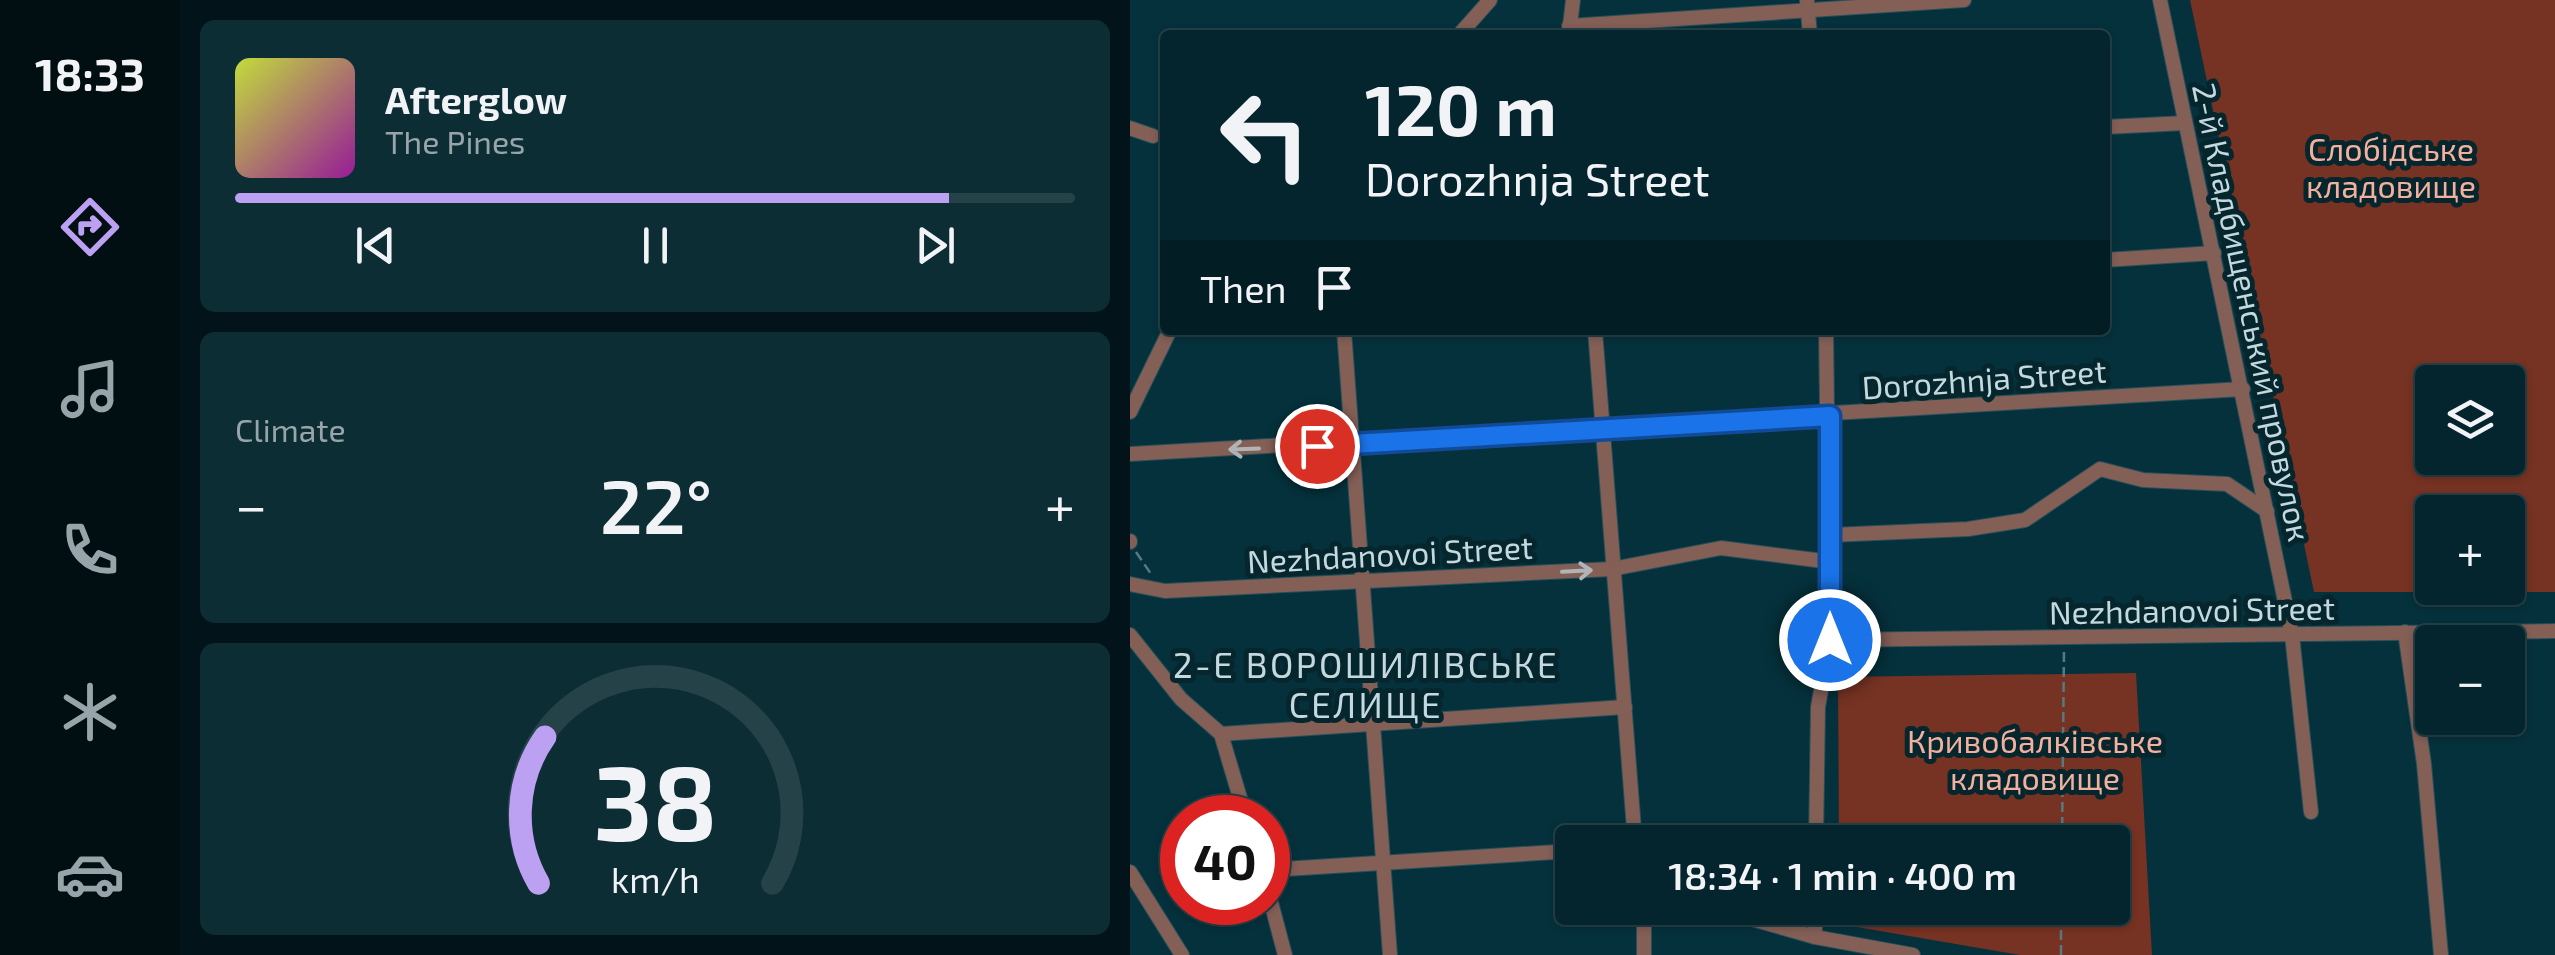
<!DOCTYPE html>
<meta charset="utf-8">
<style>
:root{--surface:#04252d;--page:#0d2d35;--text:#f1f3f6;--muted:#97a5aa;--line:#254249;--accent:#bca0f2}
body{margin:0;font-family:"Exo 2",sans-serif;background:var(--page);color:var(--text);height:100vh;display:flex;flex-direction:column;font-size:38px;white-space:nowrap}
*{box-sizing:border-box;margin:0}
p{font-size:32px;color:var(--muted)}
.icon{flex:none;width:55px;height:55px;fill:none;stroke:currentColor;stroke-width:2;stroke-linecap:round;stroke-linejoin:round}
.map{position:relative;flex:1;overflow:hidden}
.drawer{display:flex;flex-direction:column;gap:20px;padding:20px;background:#021419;width:950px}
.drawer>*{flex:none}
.top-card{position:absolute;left:30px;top:30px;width:950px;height:305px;border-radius:10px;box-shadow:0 2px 8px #0004,0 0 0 2px var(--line);background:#04252d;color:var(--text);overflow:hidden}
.fabs{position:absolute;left:1285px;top:365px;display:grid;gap:20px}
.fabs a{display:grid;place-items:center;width:110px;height:110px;border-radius:10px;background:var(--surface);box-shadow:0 2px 8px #0004,0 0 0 2px var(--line);font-size:50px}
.speed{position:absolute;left:30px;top:795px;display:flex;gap:20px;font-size:50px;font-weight:700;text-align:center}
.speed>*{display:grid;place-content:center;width:130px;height:130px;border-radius:50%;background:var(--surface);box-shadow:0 2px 8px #0004,0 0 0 2px var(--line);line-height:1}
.speed .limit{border:15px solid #d22;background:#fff;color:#111}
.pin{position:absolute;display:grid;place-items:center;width:85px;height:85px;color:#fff;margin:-42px;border:5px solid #fff;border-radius:50%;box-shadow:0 2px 10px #0007}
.me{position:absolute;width:110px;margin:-55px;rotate:0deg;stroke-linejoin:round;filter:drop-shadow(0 0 8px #0008)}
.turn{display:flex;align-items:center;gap:35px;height:210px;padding:0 40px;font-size:45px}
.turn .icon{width:130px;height:130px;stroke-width:2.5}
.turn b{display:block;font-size:70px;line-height:85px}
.then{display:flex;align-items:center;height:95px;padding:0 40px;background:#0003;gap:20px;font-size:38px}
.big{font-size:75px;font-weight:600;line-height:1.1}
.drawer .widget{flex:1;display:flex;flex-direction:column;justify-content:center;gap:15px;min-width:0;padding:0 35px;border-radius:15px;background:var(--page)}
.drawer .dial{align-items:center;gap:0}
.dial svg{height:260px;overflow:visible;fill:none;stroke:var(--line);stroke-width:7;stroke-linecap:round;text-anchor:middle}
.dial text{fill:var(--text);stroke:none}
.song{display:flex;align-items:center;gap:30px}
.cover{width:120px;height:120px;border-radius:15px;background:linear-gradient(135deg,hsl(70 70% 55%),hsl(300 70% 35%))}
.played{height:10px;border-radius:5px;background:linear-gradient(90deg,var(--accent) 85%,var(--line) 85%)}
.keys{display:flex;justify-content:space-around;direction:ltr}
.heat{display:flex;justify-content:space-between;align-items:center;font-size:55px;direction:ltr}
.trip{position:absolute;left:425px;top:825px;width:575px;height:100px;border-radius:10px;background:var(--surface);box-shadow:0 2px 8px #0004,0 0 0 2px var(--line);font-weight:600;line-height:100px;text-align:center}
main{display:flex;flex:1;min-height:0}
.dock{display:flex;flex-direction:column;width:180px;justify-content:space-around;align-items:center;background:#020f12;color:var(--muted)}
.dock .icon{width:70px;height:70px}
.dock .on{color:var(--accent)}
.dock b{font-size:45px;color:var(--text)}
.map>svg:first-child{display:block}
.green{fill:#763222;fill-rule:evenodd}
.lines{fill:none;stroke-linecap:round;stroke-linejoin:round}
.minor-casing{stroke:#274f59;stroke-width:16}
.path{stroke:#577983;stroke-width:2.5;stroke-dasharray:10 5;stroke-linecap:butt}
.minor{stroke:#835f56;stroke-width:14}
.oneway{stroke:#b0b4b6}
.route-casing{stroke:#114b97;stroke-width:25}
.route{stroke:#1a73e8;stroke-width:18}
.labels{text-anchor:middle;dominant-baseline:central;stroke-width:10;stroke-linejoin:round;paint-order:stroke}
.park-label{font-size:32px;fill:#f4b09f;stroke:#06262e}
.street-label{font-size:32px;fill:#c3d8df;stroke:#06262e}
.neighbourhood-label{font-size:35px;letter-spacing:2.5px;fill:#c3d8df;stroke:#06262e}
</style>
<main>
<nav class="dock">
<b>18:33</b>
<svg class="icon on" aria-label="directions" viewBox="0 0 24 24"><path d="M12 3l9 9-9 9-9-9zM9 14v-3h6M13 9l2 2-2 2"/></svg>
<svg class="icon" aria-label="music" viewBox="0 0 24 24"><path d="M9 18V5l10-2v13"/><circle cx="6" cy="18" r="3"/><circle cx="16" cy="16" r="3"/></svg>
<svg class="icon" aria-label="phone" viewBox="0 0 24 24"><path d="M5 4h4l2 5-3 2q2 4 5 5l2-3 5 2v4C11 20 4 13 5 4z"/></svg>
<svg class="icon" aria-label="climate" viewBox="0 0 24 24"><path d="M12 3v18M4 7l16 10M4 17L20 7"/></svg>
<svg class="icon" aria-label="car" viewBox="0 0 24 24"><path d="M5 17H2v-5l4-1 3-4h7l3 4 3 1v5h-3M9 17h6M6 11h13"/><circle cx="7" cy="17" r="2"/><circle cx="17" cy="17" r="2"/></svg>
</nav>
<section class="drawer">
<div class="widget">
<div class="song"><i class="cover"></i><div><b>Afterglow</b><p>The Pines</p></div></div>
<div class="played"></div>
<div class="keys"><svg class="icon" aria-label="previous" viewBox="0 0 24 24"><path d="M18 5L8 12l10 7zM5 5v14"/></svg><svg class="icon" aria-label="pause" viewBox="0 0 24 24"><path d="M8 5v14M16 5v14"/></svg><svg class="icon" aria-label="next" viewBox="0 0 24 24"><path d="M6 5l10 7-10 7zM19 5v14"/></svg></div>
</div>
<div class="widget"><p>Climate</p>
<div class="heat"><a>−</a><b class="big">22°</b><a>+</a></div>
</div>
<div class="widget dial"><svg viewBox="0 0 100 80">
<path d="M14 69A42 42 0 1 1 86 69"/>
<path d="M14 69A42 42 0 0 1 16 24" stroke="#bca0f2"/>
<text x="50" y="56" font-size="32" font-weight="700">38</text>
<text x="50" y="72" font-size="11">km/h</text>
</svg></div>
</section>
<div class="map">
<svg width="1425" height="955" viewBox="0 0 1425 955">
<rect width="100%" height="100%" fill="#05313c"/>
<g class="green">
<path d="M1060 0H1425V592H1184ZM1302 382H1378V458H1302ZM1302 512H1378V588H1302Z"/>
<polygon points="1006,673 1022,955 890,955 709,924 709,908 982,908 982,842 709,842 708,677"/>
</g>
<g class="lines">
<g class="minor-casing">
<g id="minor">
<polyline points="1030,0 1162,635 1181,812"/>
<polyline points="677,1 680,35"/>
<polyline points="439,26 834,0"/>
<polyline points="439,34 443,0"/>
<polyline points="329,35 360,0"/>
<polyline points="975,127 1055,123"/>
<polyline points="0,128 23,136"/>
<polyline points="975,260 1084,253"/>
<polyline points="214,330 260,955"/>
<polyline points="465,330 505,842"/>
<polyline points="0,412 40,330"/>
<polyline points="0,454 1113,389"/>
<polyline points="701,535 838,529 895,520 970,469 1013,480 1097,484 1137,511"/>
<polyline points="0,541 0,542"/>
<polyline points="0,584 35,591 482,569 591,548 701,562"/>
<polyline points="1275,632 1294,764 1311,955"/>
<polyline points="0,635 51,699 91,734 116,818"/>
<polyline points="700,640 1425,631"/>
<polyline points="91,734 495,707"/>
<polyline points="686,842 688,707 700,640 696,330"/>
<polyline points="138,870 442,851"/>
<polyline points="0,872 52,955"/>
<polyline points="138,891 155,955"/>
<polyline points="514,908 514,955"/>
<polyline points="583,908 685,937 783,955"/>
<polyline points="685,937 685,908"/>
</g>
</g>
<g class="path">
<polyline points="6,552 21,574"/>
<polyline points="932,842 934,649"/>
<polyline points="931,955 931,908"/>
</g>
<use href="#minor" class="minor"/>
</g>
<defs><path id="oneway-shaft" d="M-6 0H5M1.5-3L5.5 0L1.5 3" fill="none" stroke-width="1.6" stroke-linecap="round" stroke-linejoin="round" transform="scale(2.5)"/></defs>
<g class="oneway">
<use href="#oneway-shaft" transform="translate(114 449) rotate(178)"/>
<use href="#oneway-shaft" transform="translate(447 571) rotate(-3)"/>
</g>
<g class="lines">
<g class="route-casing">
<polyline id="route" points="187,446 700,416 700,640"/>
</g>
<use href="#route" class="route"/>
</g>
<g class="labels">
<g class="park-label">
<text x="1261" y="148">Слобідське<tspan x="1261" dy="37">кладовище</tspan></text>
<text x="905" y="740">Кривобалківське<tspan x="905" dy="37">кладовище</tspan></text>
</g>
<g class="street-label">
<text transform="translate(1123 312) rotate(78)">2-й Кладбищенський провулок</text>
<text transform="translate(854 378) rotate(-4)">Dorozhnja Street</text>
<text transform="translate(260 553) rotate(-3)">Nezhdanovoi Street</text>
<text transform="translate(1062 609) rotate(-1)">Nezhdanovoi Street</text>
</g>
<g class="neighbourhood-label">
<text x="236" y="664">2-Е ВОРОШИЛІВСЬКЕ<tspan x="236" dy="40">СЕЛИЩЕ</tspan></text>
</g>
</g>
</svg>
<div class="fabs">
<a><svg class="icon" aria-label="layers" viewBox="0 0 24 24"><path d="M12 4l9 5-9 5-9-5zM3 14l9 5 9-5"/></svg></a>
<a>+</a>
<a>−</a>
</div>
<div class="speed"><div class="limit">40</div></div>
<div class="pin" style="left:187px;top:446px;background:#d93025"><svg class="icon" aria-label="arrive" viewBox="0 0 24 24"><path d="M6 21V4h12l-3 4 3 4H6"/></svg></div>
<svg class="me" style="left:700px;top:640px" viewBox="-20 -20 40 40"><circle r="17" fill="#1a73e8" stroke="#fff" stroke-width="3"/><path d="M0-11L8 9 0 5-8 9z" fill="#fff"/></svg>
<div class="trip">18:34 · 1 min · 400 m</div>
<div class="top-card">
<div class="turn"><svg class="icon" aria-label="left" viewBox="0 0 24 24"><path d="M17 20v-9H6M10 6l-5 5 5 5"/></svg><div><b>120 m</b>Dorozhnja Street</div></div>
<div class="then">Then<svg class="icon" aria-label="arrive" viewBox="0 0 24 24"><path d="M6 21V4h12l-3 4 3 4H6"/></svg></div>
</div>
</div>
</main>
